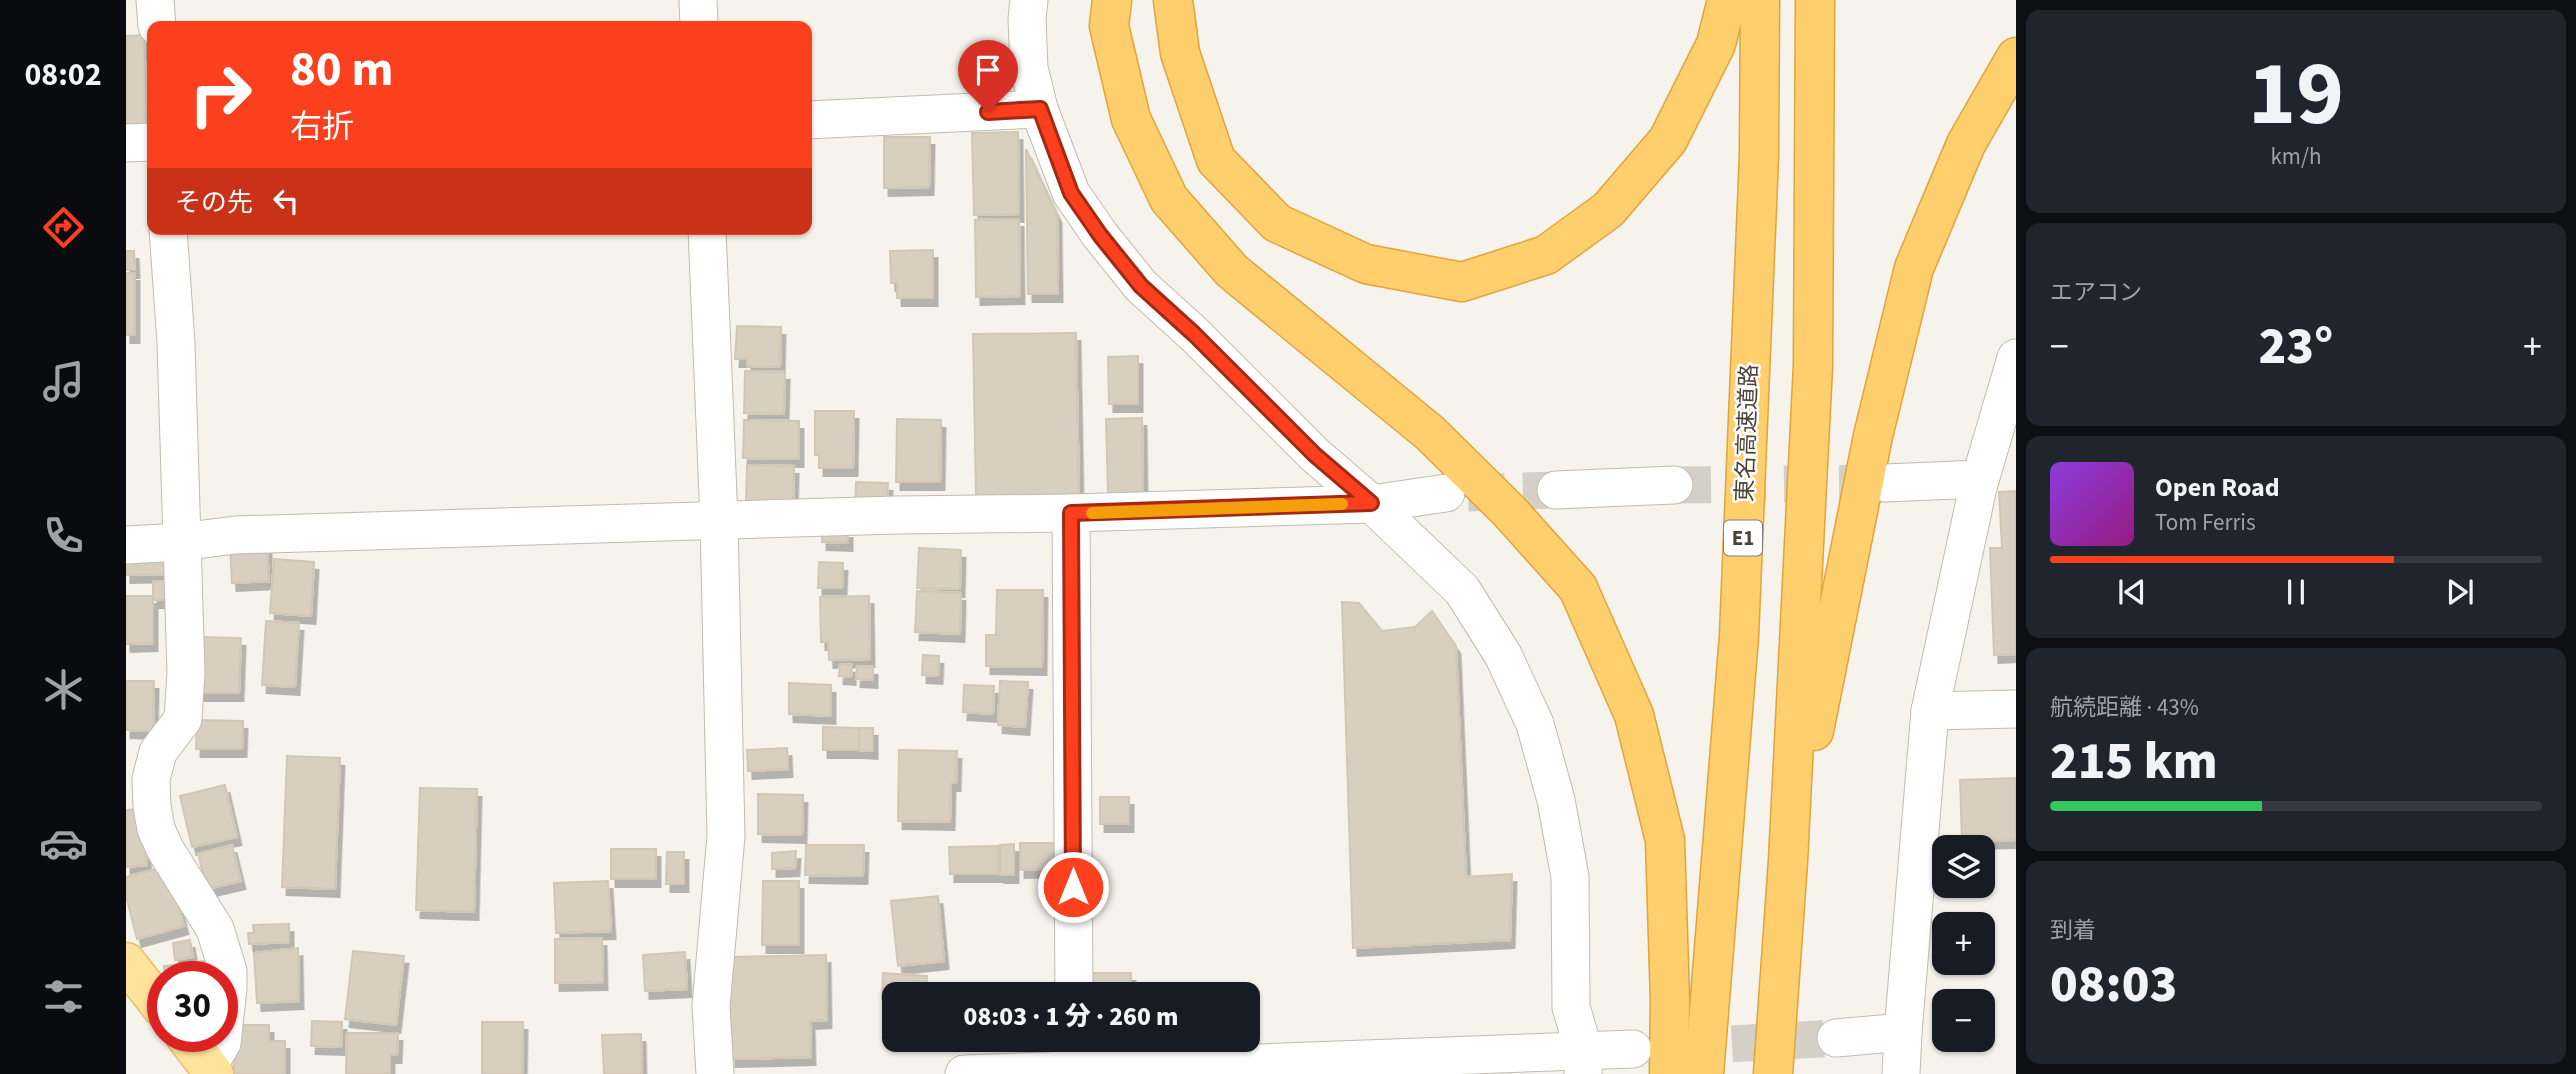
<!DOCTYPE html>
<html lang="ja">
<meta charset="utf-8">
<style>
:root{--surface:#171b24;--page:#20242c;--text:#f1f3f6;--muted:#9ea1a6;--line:#363941;--accent:#fc3f1d}
body{margin:0;font-family:"Source Sans 3","Noto Sans JP",sans-serif;background:var(--page);color:var(--text);height:100vh;display:flex;flex-direction:column;font-size:26px;white-space:nowrap}
*{box-sizing:border-box;margin:0}
p{font-size:23px;color:var(--muted)}
.icon{flex:none;width:38px;height:38px;fill:none;stroke:currentColor;stroke-width:2;stroke-linecap:round;stroke-linejoin:round}
.map{position:relative;flex:1;overflow:hidden}
.details{display:flex;flex-direction:column;gap:10px;padding:10px;background:#0d0f14;width:560px}
.details>*{flex:none}
.hud{position:absolute;left:21px;top:21px;width:665px;height:214px;border-radius:14px;box-shadow:0 2px 5px #0004;background:#fc3f1d;color:#fff;overflow:hidden}
.tools{position:absolute;left:1806px;top:835px;display:grid;gap:14px}
.tools a{display:grid;place-items:center;width:63px;height:63px;border-radius:14px;background:var(--surface);box-shadow:0 2px 5px #0004;font-size:35px}
.speed{position:absolute;left:21px;top:961px;display:flex;gap:14px;font-size:35px;font-weight:700;text-align:center}
.speed>*{display:grid;place-content:center;width:91px;height:91px;border-radius:50%;background:var(--surface);box-shadow:0 2px 5px #0004;line-height:1}
.speed .limit{border:10px solid #d22;background:#fff;color:#111}
.pin{position:absolute;display:grid;place-items:center;width:60px;height:60px;color:#fff;margin:-72px -30px;border-radius:50% 50% 50% 0;rotate:-45deg;box-shadow:0 0 7px #0007}
.pin .icon{rotate:45deg}
.me{position:absolute;width:77px;margin:-38px;rotate:0deg;stroke-linejoin:round;filter:drop-shadow(0 0 5px #0008)}
.turn{display:flex;align-items:center;gap:24px;height:147px;padding:0 28px;font-size:32px}
.turn .icon{width:91px;height:91px;stroke-width:2.5}
.turn b{display:block;font-size:49px;line-height:60px}
.then{display:flex;align-items:center;height:66px;padding:0 28px;background:#0003;gap:14px;font-size:26px}
.big{font-size:52px;font-weight:800;line-height:1.1}
.details .tile{flex:1;display:flex;flex-direction:column;justify-content:center;gap:10px;min-width:0;padding:0 24px;border-radius:14px;background:var(--page)}
.details .dial{align-items:center;gap:0}
.dial b{font-size:91px;line-height:1}
.song{display:flex;align-items:center;gap:21px}
.cover{width:84px;height:84px;border-radius:10px;background:linear-gradient(135deg,hsl(270 70% 55%),hsl(310 70% 35%))}
.played{height:7px;border-radius:4px;background:linear-gradient(90deg,var(--accent) 70%,var(--line) 70%)}
.keys{display:flex;justify-content:space-around;direction:ltr}
.heat{display:flex;justify-content:space-between;align-items:center;font-size:38px;direction:ltr}
.charge{height:10px;border-radius:5px;background:linear-gradient(90deg,#34c759 43%,var(--line) 0)}
.trip{position:absolute;left:756px;top:982px;width:378px;height:70px;border-radius:14px;background:var(--surface);box-shadow:0 2px 5px #0004;font-weight:800;line-height:70px;text-align:center}
main{display:flex;flex:1;min-height:0}
.tabs{display:flex;flex-direction:column;width:126px;justify-content:space-around;align-items:center;background:#090b0e;color:var(--muted)}
.tabs .icon{width:49px;height:49px}
.tabs .on{color:var(--accent)}
.tabs b{font-size:32px;color:var(--text)}
.map>svg:first-child{display:block}
.building{fill:#d8cfc1;stroke:#d3c7b4;stroke-width:2;filter:url(#shadow)}
.lines{fill:none;stroke-linecap:round;stroke-linejoin:round}
.minor-tunnel{stroke:#d4d0c8;stroke-width:37;stroke-dasharray:37 18;stroke-linecap:butt}
.minor-casing{stroke:#c2bbae;stroke-width:39}
.primary-casing{stroke:#e6c16a;stroke-width:41}
.motorway-casing{stroke:#e0a43c;stroke-width:41}
.minor{stroke:#fff;stroke-width:37}
.primary{stroke:#ffe39c;stroke-width:38}
.motorway{stroke:#ffcf6e;stroke-width:38}
.route-casing{stroke:#a42913;stroke-width:18}
.route{stroke:#fc3f1d;stroke-width:12}
.slow{stroke:#f59e0b;stroke-width:12}
.labels{text-anchor:middle;dominant-baseline:central;stroke-width:5;stroke-linejoin:round;paint-order:stroke}
.shield{fill:#fff;stroke:#817c74;stroke-width:2}
.shield-label{font-size:21px;font-weight:bold;fill:#4b4439}
.street-label{font-size:23px;fill:#4b4439;stroke:#fff}
</style>
<main>
<nav class="tabs">
<b>08:02</b>
<svg class="icon on" aria-label="directions" viewBox="0 0 24 24"><path d="M12 3l9 9-9 9-9-9zM9 14v-3h6M13 9l2 2-2 2"/></svg>
<svg class="icon" aria-label="music" viewBox="0 0 24 24"><path d="M9 18V5l10-2v13"/><circle cx="6" cy="18" r="3"/><circle cx="16" cy="16" r="3"/></svg>
<svg class="icon" aria-label="phone" viewBox="0 0 24 24"><path d="M5 4h4l2 5-3 2q2 4 5 5l2-3 5 2v4C11 20 4 13 5 4z"/></svg>
<svg class="icon" aria-label="climate" viewBox="0 0 24 24"><path d="M12 3v18M4 7l16 10M4 17L20 7"/></svg>
<svg class="icon" aria-label="car" viewBox="0 0 24 24"><path d="M5 17H2v-5l4-1 3-4h7l3 4 3 1v5h-3M9 17h6M6 11h13"/><circle cx="7" cy="17" r="2"/><circle cx="17" cy="17" r="2"/></svg>
<svg class="icon" aria-label="filters" viewBox="0 0 24 24"><path d="M4 7h16M4 17h16"/><circle cx="9" cy="7" r="2"/><circle cx="15" cy="17" r="2"/></svg>
</nav>
<div class="map">
<svg width="1890" height="1074" viewBox="0 0 1890 1074">
<defs>
<filter id="shadow"><feDropShadow dx="4.5" dy="8" stdDeviation="0" flood-color="#0004"/></filter>
</defs>
<rect width="100%" height="100%" fill="#f6f3ec"/>
<g class="building">
<polygon points="18,35 22,130 0,131 0,36"/>
<polygon points="892,132 893,214 848,215 846,133"/>
<polygon points="758,137 804,137 803,187 758,188"/>
<polygon points="900,149 931,215 932,294 902,294"/>
<polygon points="893,219 894,296 850,297 849,220"/>
<polygon points="807,250 807,298 771,298 771,283 765,283 764,251"/>
<polygon points="0,251 8,251 9,270 0,270"/>
<rect x="0" y="273" width="9" height="62"/>
<polygon points="611,326 655,327 654,367 621,366 621,359 609,359"/>
<polygon points="950,333 953,496 850,498 847,334"/>
<polygon points="1012,356 1012,404 983,404 982,357"/>
<polygon points="619,371 659,372 658,414 618,413"/>
<polygon points="689,411 728,411 727,468 693,468 693,455 689,455"/>
<polygon points="1016,418 1017,493 982,494 980,419"/>
<polygon points="771,419 815,420 814,482 770,482"/>
<polygon points="618,420 673,421 673,459 617,458"/>
<polygon points="621,465 668,466 667,504 620,503"/>
<polygon points="730,482 762,483 761,505 729,504"/>
<polygon points="1890,491 1890,654 1868,655 1864,548 1876,548 1873,492"/>
<polygon points="696,530 722,530 722,543 696,542"/>
<polygon points="141,545 143,581 106,583 104,547"/>
<polygon points="793,548 835,550 834,589 791,588"/>
<polygon points="47,549 48,574 0,575 0,550"/>
<polygon points="148,559 188,562 185,616 144,613"/>
<polygon points="693,562 717,563 716,588 692,588"/>
<rect x="27" y="581" width="18" height="19"/>
<polygon points="871,590 917,590 916,667 860,666 860,635 870,635"/>
<polygon points="791,591 835,593 834,634 789,632"/>
<polygon points="0,596 27,596 27,643 0,644"/>
<polygon points="743,596 744,659 703,660 702,642 695,642 694,597"/>
<polygon points="1216,602 1233,603 1256,631 1289,627 1306,611 1330,646 1340,877 1386,874 1384,940 1227,948"/>
<polygon points="140,621 173,623 169,687 136,685"/>
<polygon points="73,637 115,638 113,693 72,693"/>
<polygon points="797,655 813,656 812,676 796,675"/>
<polygon points="714,664 726,665 725,677 713,676"/>
<polygon points="731,666 747,667 747,680 730,679"/>
<polygon points="0,681 28,681 27,731 0,730"/>
<polygon points="874,681 902,682 899,727 872,725"/>
<polygon points="663,683 705,685 705,716 663,714"/>
<polygon points="838,685 868,686 867,714 837,712"/>
<polygon points="71,720 117,721 116,749 70,749"/>
<polygon points="697,727 733,728 733,750 697,750"/>
<polygon points="733,728 747,728 747,751 733,750"/>
<polygon points="661,748 662,769 622,771 621,750"/>
<polygon points="773,750 831,751 830,783 825,783 824,822 772,821"/>
<polygon points="161,756 214,758 209,889 156,887"/>
<polygon points="1890,778 1890,840 1836,841 1834,780"/>
<polygon points="99,785 111,837 66,847 54,796"/>
<polygon points="294,788 351,789 348,912 290,910"/>
<polygon points="632,794 677,795 676,835 632,834"/>
<rect x="974" y="797" width="29" height="27"/>
<polygon points="17,809 21,865 0,867 0,810"/>
<polygon points="894,843 931,843 931,869 894,870"/>
<polygon points="888,844 888,875 874,875 874,845"/>
<polygon points="106,845 115,881 81,889 72,854"/>
<polygon points="680,845 738,845 737,876 679,875"/>
<polygon points="872,846 872,874 824,874 823,847"/>
<rect x="485" y="849" width="45" height="30"/>
<polygon points="670,851 669,868 646,869 646,853"/>
<polygon points="541,852 558,852 558,884 540,884"/>
<polygon points="42,866 58,926 11,939 0,896 0,877"/>
<polygon points="482,881 485,931 430,933 428,883"/>
<polygon points="637,881 673,881 673,945 636,945"/>
<polygon points="812,896 818,961 772,966 765,901"/>
<polygon points="163,924 163,942 123,944 122,933 128,933 127,925"/>
<polygon points="476,938 477,982 429,983 429,939"/>
<polygon points="64,940 67,957 49,960 47,943"/>
<polygon points="172,948 173,1001 131,1003 128,953"/>
<polygon points="227,951 278,956 270,1025 219,1019"/>
<polygon points="559,952 561,989 519,991 517,955"/>
<polygon points="700,955 701,1020 684,1021 685,1057 605,1059 603,957"/>
<polygon points="86,960 88,976 39,976 38,966"/>
<polygon points="757,973 801,976 800,994 768,994 768,1000 756,999"/>
<rect x="967" y="973" width="38" height="21"/>
<polygon points="186,1021 216,1022 215,1047 185,1046"/>
<polygon points="356,1022 397,1022 396,1074 356,1074"/>
<polygon points="108,1025 143,1025 143,1041 159,1041 159,1074 108,1074"/>
<polygon points="221,1033 272,1033 271,1055 264,1055 264,1074 220,1074"/>
<polygon points="515,1034 516,1074 478,1074 476,1035"/>
<polygon points="967,1040 1006,1040 1006,1045 967,1046"/>
</g>
<g class="lines">
<g class="minor-tunnel">
<polyline points="1548,485 1759,483"/>
<polyline points="1342,493 1430,490"/>
<polyline points="1551,1047 1710,1038"/>
</g>
<g class="minor-casing">
<g id="minor">
<polyline points="29,0 31,26"/>
<polyline points="572,0 573,26"/>
<polyline points="903,0 901,19 903,68 913,109 945,193 974,235 1015,286 1068,334 1189,455 1246,504 1336,590 1377,655 1409,724 1430,800 1444,877 1445,1007 1458,1051 1457,1074"/>
<polyline points="681,120 913,109"/>
<polyline points="0,143 26,142"/>
<polyline points="42,229 50,343 60,673 57,719 32,752 25,779 26,806 30,829 39,849 89,929 102,971 102,988 96,1043 82,1066"/>
<polyline points="581,229 593,520 600,836 585,1006 589,1074"/>
<polyline points="1759,483 1854,479"/>
<polyline points="1430,490 1548,485"/>
<polyline points="0,545 55,542 109,535 771,515 945,513"/>
<polyline points="1804,711 1890,709"/>
<polyline points="948,994 945,513 1246,504 1320,493"/>
<polyline points="1710,1038 1777,1032"/>
<polyline points="838,1074 1507,1049"/>
<polyline points="1775,1074 1777,1032 1804,711 1852,487 1890,358"/>
</g>
</g>
<g class="primary-casing">
<g id="primary">
<polyline points="0,962 37,1009"/>
<polyline points="59,1036 88,1074"/>
</g>
</g>
<g class="motorway-casing">
<g id="motorway">
<polyline points="986,0 983,26 1005,119 1043,199 1106,271 1304,433 1383,511 1452,588 1508,715 1539,840 1544,1001 1543,1074"/>
<polyline points="1047,0 1054,53 1090,160 1151,223 1240,264 1336,282 1420,255 1482,210 1542,140 1590,44 1601,0"/>
<polyline points="1688,731 1747,436 1788,268 1840,144 1890,57"/>
<polyline points="1578,1074 1613,636 1633,156 1634,0"/>
<polyline points="1647,1074 1662,861 1687,366 1689,0"/>
</g>
</g>
<use href="#minor" class="minor"/>
<use href="#primary" class="primary"/>
<use href="#motorway" class="motorway"/>
</g>
<g class="lines">
<g class="route-casing">
<polyline id="route" points="862,112 914,109 945,193 974,235 1015,286 1068,334 1189,455 1245,503 945,513 947,887"/>
</g>
<use href="#route" class="route"/>
<polyline class="slow" points="966,513 1216,504"/>
</g>
<g class="labels">
<rect class="shield" x="1598" y="520.5" width="38" height="35" rx="5"/>
<g class="shield-label">
<text x="1617" y="538">E1</text>
</g>
<g class="street-label">
<text transform="translate(1621 433) rotate(-88)">東名高速道路</text>
</g>
</g>
</svg>
<div class="tools">
<a><svg class="icon" aria-label="layers" viewBox="0 0 24 24"><path d="M12 4l9 5-9 5-9-5zM3 14l9 5 9-5"/></svg></a>
<a>+</a>
<a>−</a>
</div>
<div class="speed"><div class="limit">30</div></div>
<div class="pin" style="left:862px;top:112px;background:#d93025"><svg class="icon" aria-label="arrive" viewBox="0 0 24 24"><path d="M6 21V4h12l-3 4 3 4H6"/></svg></div>
<svg class="me" style="left:947px;top:887px" viewBox="-20 -20 40 40"><circle r="17" fill="#fc3f1d" stroke="#fff" stroke-width="3"/><path d="M0-11L8 9 0 5-8 9z" fill="#fff"/></svg>
<div class="trip">08:03 · 1 分 · 260 m</div>
<div class="hud">
<div class="turn"><svg class="icon" aria-label="right" viewBox="0 0 24 24"><path d="M7 20v-9h11M14 6l5 5-5 5"/></svg><div><b>80 m</b>右折</div></div>
<div class="then">その先<svg class="icon" aria-label="left" viewBox="0 0 24 24"><path d="M17 20v-9H6M10 6l-5 5 5 5"/></svg></div>
</div>
</div>
<section class="details">
<div class="tile dial"><b>19</b><p>km/h</p></div>
<div class="tile"><p>エアコン</p>
<div class="heat"><a>−</a><b class="big">23°</b><a>+</a></div>
</div>
<div class="tile">
<div class="song"><i class="cover"></i><div><b>Open Road</b><p>Tom Ferris</p></div></div>
<div class="played"></div>
<div class="keys"><svg class="icon" aria-label="previous" viewBox="0 0 24 24"><path d="M18 5L8 12l10 7zM5 5v14"/></svg><svg class="icon" aria-label="pause" viewBox="0 0 24 24"><path d="M8 5v14M16 5v14"/></svg><svg class="icon" aria-label="next" viewBox="0 0 24 24"><path d="M6 5l10 7-10 7zM19 5v14"/></svg></div>
</div>
<div class="tile"><p>航続距離 · 43%</p><b class="big">215 km</b><div class="charge"></div></div>
<div class="tile"><p>到着</p><b class="big">08:03</b></div>
</section>
</main>
